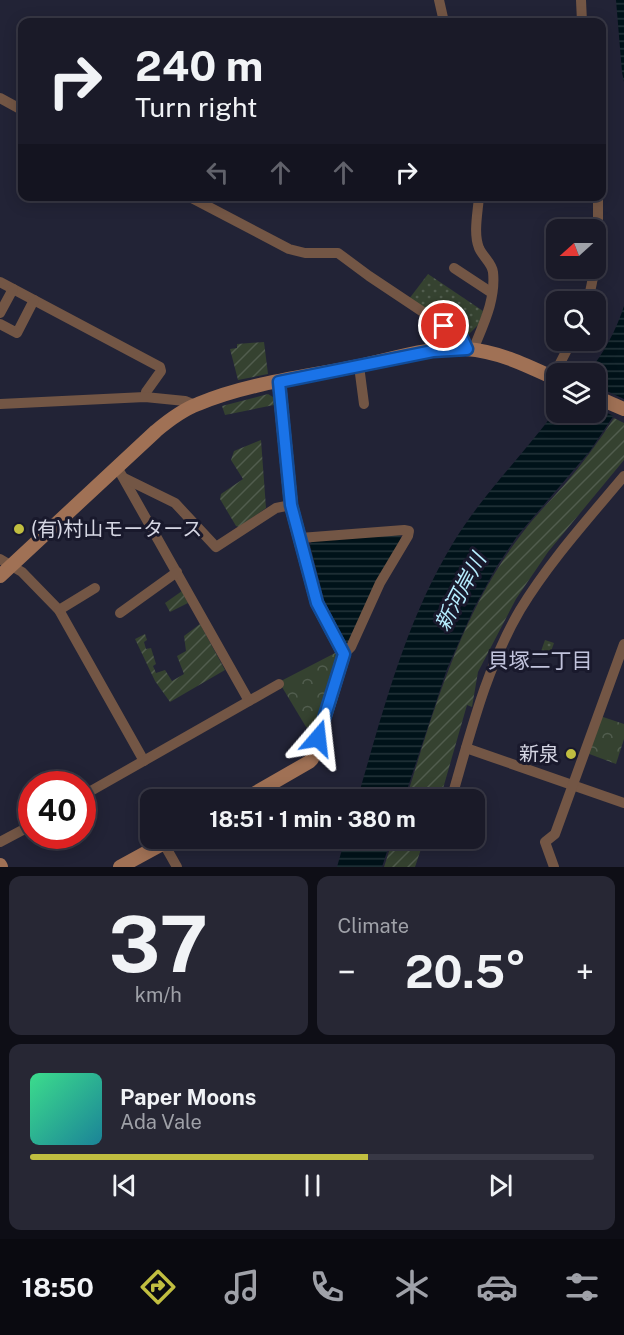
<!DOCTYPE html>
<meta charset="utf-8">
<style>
:root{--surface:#1a1a28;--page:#272734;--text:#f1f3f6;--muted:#9fa1a8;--line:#383845;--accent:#c1be40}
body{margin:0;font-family:"Public Sans","Noto Sans JP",sans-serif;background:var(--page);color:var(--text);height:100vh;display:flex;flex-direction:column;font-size:22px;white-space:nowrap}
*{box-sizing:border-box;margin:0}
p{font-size:20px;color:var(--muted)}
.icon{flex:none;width:33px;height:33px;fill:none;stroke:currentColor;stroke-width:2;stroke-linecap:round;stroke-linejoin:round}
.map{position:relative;height:867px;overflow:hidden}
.sheet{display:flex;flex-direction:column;gap:9px;padding:9px;background:#0e0e16;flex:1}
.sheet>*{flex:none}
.hud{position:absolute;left:18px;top:18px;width:588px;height:183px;border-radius:12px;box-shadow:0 3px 15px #0003,0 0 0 2px var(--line);background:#1a1a28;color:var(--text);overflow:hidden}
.needle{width:39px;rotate:249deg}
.buttons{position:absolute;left:546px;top:219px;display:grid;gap:12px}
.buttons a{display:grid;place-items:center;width:60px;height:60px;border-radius:12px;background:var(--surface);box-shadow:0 3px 15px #0003,0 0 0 2px var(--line);font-size:30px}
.speed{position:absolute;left:18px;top:771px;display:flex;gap:12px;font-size:30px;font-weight:700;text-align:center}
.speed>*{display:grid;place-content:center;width:78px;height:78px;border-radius:50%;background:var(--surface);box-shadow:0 3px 15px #0003,0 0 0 2px var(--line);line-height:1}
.speed .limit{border:9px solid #d22;background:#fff;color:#111}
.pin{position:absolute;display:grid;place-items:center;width:51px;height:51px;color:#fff;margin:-26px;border:3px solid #fff;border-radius:50%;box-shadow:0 2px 6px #0007}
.me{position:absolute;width:66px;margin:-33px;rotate:17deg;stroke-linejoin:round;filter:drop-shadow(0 0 4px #0008)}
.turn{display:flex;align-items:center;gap:21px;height:126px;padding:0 18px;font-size:27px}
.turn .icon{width:78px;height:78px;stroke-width:2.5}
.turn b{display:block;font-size:42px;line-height:51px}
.lanes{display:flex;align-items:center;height:57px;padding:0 18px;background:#0003;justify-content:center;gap:30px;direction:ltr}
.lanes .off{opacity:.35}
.big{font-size:45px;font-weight:700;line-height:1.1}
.sheet .widget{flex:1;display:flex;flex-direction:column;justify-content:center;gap:9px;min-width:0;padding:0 21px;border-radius:12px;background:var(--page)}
.sheet .dial{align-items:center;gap:0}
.dial b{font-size:78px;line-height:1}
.song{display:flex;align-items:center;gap:18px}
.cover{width:72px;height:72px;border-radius:9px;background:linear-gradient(135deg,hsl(150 70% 55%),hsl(190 70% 35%))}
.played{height:6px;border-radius:3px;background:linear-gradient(90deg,var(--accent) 60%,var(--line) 60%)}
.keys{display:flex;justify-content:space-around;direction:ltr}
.heat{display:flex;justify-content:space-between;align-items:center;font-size:33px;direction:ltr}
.sheet .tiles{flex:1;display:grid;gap:9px;grid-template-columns:1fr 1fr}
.widget:last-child{grid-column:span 2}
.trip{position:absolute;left:140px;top:789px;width:345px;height:60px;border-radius:12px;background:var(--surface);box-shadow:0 3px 15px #0003,0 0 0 2px var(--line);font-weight:700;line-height:60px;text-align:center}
.tabs{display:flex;height:96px;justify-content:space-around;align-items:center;background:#0a0a10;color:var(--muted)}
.tabs .icon{width:42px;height:42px}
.tabs .active{color:var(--accent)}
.tabs b{font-size:27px;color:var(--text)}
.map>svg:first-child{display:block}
.grass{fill:url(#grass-dots)}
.park{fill:url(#park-crowns)}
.garden{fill:url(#garden-furrows)}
.water{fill:url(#water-rules)}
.pier{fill:#222336}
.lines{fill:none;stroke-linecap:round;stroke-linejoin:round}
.street{stroke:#735645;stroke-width:10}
.secondary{stroke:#a07155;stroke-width:14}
.route-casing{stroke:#114b97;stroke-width:15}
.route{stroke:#1a73e8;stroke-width:10}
.poi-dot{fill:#c1be40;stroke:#19192c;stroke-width:2}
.labels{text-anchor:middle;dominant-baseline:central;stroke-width:6;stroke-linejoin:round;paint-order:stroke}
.poi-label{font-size:20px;fill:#d5d6e3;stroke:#19192c;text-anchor:start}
.water-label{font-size:21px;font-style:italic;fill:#b7eeff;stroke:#19192c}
.neighbourhood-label{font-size:21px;fill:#c1c3dc;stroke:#19192c}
</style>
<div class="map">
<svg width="624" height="867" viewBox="0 0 624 867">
<defs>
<pattern id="grass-dots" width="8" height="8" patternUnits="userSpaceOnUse" patternTransform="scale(1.5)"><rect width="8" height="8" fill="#354230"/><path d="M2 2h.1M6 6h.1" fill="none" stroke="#515d4e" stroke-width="1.8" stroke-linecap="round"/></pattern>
<pattern id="park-crowns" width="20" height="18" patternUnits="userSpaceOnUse" patternTransform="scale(1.5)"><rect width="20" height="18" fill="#354230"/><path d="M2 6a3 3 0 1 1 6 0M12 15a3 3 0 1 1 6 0" fill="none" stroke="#515d4e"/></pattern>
<pattern id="garden-furrows" width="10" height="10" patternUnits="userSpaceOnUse" patternTransform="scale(1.5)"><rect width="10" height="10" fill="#354230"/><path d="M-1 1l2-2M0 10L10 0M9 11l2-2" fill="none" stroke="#515d4e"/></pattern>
<pattern id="water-rules" width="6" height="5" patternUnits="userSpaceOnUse" patternTransform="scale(1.5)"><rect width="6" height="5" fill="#001219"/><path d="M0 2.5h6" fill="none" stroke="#24343a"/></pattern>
</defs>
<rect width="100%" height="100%" fill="#222336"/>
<g class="grass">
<polygon points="428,274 483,311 479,324 467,336 409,299"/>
<polygon points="545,640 554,643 549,657 540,654"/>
</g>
<g class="park">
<polygon points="337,652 343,664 322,732 306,727 279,682"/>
<polygon points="597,715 624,724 624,739 616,764 584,752"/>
</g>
<g class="garden">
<polygon points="264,342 268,374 238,380 230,349 237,348 237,344"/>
<polygon points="268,394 273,397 274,405 225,415 222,406"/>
<path d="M614 418 624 423V460L548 552 516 599 478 672 472 707 467 705 440 799H406C434 709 461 613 520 536 533 518 550 501 565 484 583 463 599 441 614 418Z"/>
<polygon points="261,440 266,508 239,527 236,526 220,499 221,494 243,479 231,460 234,451"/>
<polygon points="182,591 188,603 170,612 165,603"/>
<polygon points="200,624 225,670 170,702 155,681 135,639 145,634 147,640 144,642 146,649 151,648 156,664 153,666 156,673 165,670 172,681 184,674 177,656 186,651 184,636"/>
<polygon points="393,839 393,838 431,839 430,842 423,843 415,867 384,867"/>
</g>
<g class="water">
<polygon points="616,0 624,0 624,82 622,72"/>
<path d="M624 306V400L590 451 518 535 497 566 474 608 447 669 404 799 357 800C383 712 405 622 453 543 482 495 523 455 556 410V412H596V374L588 373C604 352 616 331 624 306Z"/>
<polygon points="399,533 401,538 349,643 346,643 324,600 310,545 312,541"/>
<polygon points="345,839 391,839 382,867 337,867"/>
</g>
<polygon class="pier" points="596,386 624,399 624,405 616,417 596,408"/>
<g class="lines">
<g class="street">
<polyline points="439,0 444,22"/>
<polyline points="581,0 582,22"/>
<polyline points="0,98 22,110"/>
<polyline points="188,196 289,249 305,253 338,253 369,276 462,338 467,349"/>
<polyline points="454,268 492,293"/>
<polyline points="0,282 160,367 161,371 146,392 145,397"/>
<polyline points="588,302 598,253 598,196"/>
<polyline points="0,313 13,289"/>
<polyline points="0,324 17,333 34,300"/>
<path d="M473 350C483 325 496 300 493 272 492 263 483 257 479 248 473 233 478 212 479 196"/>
<polyline points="359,366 364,404"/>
<polyline points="556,371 572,340"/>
<polyline points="0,404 145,397 185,401 195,405"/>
<polyline points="117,467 249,701"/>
<polyline points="124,478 175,503 216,547 276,508 291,505"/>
<polyline points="300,538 404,530 409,531 408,536 380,583 351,647 344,654"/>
<polyline points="0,559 22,572 59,610 144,761"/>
<polyline points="59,610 95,588"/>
<polyline points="120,613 177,572"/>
<polyline points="466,748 624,803"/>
<polyline points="82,796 279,684"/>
<path d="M451 800C470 735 486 668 520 610 549 562 588 519 624 476"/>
<polyline points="0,842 32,825"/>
<polyline points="164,844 177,867"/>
<polyline points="438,845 440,838"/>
<polyline points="554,867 545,842 555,834 624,644"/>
</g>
<g class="secondary">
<polyline points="596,397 624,409"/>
<path d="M0 576 156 431C169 420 182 410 198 404 248 383 305 377 358 366 393 359 430 346 466 349 498 351 528 366 556 379"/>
<polyline points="243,800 309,762 312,759 344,654 317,603 291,505 279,382"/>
<polyline points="0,865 1,867"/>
<polyline points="120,867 173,838"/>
</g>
</g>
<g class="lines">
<g class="route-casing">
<polyline id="route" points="318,738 344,654 317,603 291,505 279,382 433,351 467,349 462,338 444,326"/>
</g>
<use href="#route" class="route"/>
</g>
<g class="poi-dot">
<circle cx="19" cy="529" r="6"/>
<circle cx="571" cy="754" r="6"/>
</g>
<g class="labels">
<g class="poi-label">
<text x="31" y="529">(有)村山モータース</text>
<text x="559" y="754" text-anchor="end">新泉</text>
</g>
<g class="water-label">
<text transform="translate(460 592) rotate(-62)">新河岸川</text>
</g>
<g class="neighbourhood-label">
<text x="540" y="660">貝塚二丁目</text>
</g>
</g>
</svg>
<div class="buttons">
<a><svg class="needle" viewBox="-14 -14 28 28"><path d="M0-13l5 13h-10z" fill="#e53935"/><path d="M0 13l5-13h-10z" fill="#9fa1a8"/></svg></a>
<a><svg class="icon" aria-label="search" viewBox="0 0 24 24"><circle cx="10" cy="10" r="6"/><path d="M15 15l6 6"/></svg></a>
<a><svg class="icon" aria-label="layers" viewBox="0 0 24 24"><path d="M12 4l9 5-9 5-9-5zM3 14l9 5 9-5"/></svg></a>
</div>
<div class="speed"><div class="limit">40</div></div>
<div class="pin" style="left:444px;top:326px;background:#d93025"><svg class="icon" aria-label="arrive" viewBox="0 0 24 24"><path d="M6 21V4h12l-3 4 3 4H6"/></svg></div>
<svg class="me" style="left:318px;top:738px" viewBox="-20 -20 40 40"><path d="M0-17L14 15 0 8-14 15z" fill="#1a73e8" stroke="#fff" stroke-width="4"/></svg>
<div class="trip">18:51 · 1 min · 380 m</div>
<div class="hud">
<div class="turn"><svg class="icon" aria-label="right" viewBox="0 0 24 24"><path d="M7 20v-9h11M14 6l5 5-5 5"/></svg><div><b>240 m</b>Turn right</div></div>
<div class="lanes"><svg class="icon off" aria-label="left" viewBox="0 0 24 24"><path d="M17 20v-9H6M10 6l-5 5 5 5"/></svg><svg class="icon off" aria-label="ahead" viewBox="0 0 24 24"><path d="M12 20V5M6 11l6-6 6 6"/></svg><svg class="icon off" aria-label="ahead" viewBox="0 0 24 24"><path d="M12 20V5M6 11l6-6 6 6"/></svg><svg class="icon" aria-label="right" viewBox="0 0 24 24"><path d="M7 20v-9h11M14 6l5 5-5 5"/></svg></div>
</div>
</div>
<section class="sheet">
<div class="tiles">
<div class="widget dial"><b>37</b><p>km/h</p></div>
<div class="widget"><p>Climate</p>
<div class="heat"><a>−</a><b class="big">20.5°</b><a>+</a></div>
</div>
<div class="widget">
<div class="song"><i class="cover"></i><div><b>Paper Moons</b><p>Ada Vale</p></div></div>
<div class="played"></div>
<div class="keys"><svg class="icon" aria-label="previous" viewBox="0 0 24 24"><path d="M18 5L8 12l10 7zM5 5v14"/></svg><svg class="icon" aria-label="pause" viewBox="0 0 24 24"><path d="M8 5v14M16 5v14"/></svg><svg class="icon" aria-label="next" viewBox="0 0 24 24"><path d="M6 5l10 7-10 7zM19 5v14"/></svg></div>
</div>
</div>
</section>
<nav class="tabs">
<b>18:50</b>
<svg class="icon active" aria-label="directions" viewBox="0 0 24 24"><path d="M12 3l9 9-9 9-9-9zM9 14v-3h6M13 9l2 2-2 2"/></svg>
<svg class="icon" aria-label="music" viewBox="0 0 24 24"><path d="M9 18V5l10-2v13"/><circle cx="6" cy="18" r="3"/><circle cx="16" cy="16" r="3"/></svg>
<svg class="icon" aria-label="phone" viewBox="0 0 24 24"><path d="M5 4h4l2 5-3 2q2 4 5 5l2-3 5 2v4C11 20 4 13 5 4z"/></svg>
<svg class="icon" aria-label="climate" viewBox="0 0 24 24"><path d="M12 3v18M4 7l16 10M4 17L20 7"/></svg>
<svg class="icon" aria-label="car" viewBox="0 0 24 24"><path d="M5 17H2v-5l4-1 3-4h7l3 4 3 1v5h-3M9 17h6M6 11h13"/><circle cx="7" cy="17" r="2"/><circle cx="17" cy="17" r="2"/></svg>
<svg class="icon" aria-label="filters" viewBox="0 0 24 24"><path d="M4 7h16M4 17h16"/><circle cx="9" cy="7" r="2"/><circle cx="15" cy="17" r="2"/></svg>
</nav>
